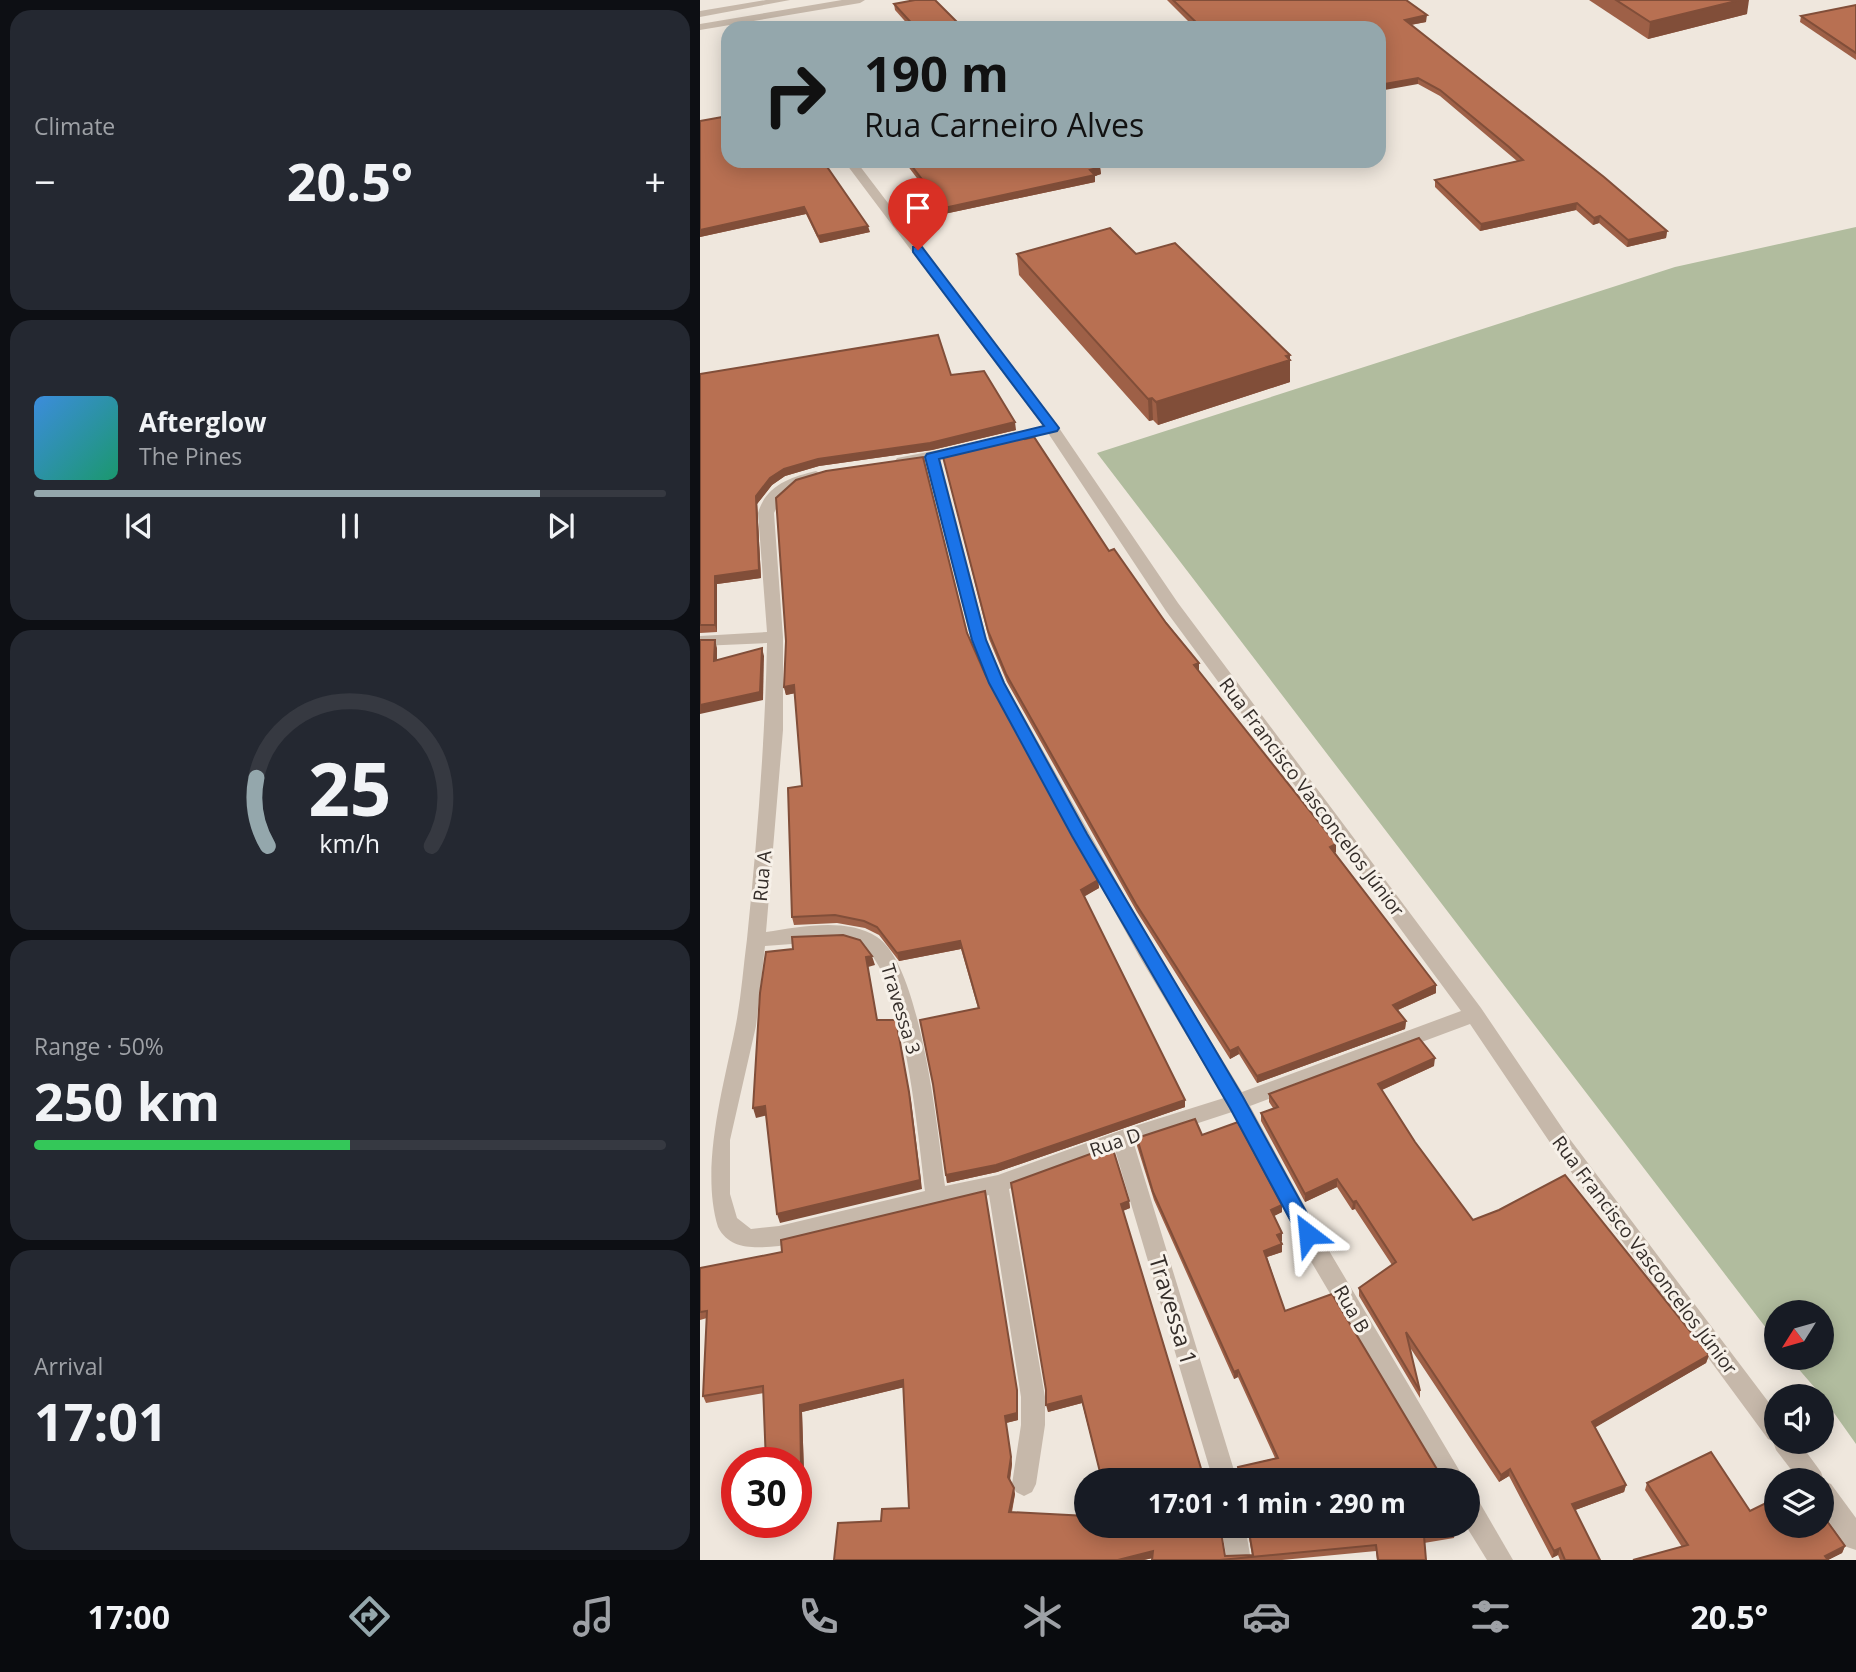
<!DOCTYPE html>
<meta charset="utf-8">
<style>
:root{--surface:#171b24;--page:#242831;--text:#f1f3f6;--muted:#9ea1a6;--line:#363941;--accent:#94a7ac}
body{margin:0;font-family:"Open Sans",sans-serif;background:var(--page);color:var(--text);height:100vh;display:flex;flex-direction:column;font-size:26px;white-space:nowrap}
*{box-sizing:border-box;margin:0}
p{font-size:23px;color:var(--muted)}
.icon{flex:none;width:38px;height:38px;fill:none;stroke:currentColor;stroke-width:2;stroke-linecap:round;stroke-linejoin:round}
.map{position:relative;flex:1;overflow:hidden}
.side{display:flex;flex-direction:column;gap:10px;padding:10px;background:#0d0f14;width:700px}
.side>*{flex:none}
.hud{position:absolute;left:21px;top:21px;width:665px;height:147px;border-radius:21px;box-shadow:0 4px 18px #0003;background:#94a7ac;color:#111;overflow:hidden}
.needle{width:46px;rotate:233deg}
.tools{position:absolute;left:1064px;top:1300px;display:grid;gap:14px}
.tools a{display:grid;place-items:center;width:70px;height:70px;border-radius:50%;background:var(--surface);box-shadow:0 4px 18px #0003;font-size:35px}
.speed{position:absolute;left:21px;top:1447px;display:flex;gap:14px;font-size:35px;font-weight:700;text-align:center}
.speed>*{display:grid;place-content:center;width:91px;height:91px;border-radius:50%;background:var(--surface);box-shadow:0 4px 18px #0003;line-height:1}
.speed .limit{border:10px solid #d22;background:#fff;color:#111}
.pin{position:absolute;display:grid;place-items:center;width:60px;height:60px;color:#fff;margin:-72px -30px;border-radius:50% 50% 50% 0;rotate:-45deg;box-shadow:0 0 7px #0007}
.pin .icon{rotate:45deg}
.me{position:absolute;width:77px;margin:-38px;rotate:331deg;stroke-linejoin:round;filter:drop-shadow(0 0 5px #0008)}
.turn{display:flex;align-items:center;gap:24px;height:147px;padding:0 28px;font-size:32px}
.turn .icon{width:91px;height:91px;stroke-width:2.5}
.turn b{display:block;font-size:49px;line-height:60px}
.big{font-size:52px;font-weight:700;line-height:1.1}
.side .widget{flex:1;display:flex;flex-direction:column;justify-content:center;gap:10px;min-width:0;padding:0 24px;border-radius:21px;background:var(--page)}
.side .dial{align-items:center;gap:0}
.dial svg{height:182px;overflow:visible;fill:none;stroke:var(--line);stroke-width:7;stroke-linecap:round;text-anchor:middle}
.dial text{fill:var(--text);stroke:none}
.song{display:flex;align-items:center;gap:21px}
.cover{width:84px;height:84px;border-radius:10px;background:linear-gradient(135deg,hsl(210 70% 55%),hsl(160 70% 35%))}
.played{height:7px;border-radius:4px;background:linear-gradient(90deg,var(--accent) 80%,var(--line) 80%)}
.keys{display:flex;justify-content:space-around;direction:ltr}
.heat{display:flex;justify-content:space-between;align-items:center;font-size:38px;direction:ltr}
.charge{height:10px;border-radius:5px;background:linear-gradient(90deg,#34c759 50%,var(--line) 0)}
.trip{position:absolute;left:374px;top:1468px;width:406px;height:70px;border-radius:35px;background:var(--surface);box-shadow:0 4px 18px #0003;font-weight:700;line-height:70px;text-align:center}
.dock{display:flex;height:112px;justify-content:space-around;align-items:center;background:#090b0e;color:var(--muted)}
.dock .icon{width:49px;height:49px}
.dock .on{color:var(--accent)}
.dock b{font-size:32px;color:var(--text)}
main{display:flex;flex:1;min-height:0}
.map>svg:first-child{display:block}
.green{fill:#b1bc9e}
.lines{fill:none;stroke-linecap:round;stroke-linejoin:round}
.minor{fill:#c6b8aa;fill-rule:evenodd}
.wall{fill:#9e6047}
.shaded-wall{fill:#814e39}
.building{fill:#b87052;stroke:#814e39;stroke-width:2}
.route{fill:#1a73e8;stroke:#114b97;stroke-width:2}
.labels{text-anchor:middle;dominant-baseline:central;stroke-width:6;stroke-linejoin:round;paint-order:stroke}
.street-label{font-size:19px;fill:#342d29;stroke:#f7f1e9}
.near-street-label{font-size:23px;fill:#342d29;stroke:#f7f1e9}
</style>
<main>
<section class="side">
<div class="widget"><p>Climate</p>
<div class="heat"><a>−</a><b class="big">20.5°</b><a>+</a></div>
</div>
<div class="widget">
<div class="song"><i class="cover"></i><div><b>Afterglow</b><p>The Pines</p></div></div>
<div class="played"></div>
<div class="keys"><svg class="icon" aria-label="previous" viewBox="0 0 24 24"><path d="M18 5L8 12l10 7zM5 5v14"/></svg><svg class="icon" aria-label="pause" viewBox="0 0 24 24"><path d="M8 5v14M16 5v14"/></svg><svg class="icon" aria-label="next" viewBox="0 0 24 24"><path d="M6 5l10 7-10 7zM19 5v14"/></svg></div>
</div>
<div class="widget dial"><svg viewBox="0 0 100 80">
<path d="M14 69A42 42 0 1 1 86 69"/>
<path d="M14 69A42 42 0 0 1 9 39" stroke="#94a7ac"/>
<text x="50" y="56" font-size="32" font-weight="700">25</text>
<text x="50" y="72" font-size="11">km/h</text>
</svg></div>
<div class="widget"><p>Range · 50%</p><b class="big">250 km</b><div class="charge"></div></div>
<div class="widget"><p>Arrival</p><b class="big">17:01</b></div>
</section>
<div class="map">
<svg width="1156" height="1560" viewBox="0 0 1156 1560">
<rect width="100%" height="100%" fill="#efe7dd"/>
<polygon class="green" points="1156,227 1156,1444 1122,1396 1089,1358 1122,1358 1122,1312 1076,1312 1076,1341 397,453 975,267"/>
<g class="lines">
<g class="minor">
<polygon points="66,0 90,0 0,17 0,11"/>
<polygon points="142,0 165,0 160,3 0,30 0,24"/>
<path d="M144 161H156L357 425 478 603 781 1008 869 1138 1076 1412V1442H1099L1121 1472 1124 1481 1131 1484 1156 1518V1550L1147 1547 1122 1512V1480H1099L1076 1450 1073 1441 1068 1439 855 1150 770 1024 550 1106 628 1249 765 1480H740L612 1263 532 1112 434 1144 537 1480H513L415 1150 309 1189 345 1397V1425L336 1484 332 1492 324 1496 316 1492 312 1484 321 1425V1397L289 1195 79 1246C57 1248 30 1251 18 1227 0 1168 23 1089 35 1029 41 1000 43 969 47 939 57 841 65 742 67 643L0 646V636L67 632 58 513C66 485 91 477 116 471L123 475 83 495 74 513 83 637V730L66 932C100 927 146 917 177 937 221 965 238 1134 245 1186L298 1175 422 1130 524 1098 439 956 289 683 271 640 226 461 197 464 195 461 197 458 264 445 271 449 269 452 240 458 287 640 305 683 453 946 542 1092 761 1011 466 611 348 433 301 444 296 443 294 440 296 437 343 426ZM132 941C144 942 158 941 167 950 205 987 218 1136 225 1191L79 1226 51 1229 37 1218 30 1194V1140L56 1026 65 946Z"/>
<polygon points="768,1494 777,1498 813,1560 787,1560 766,1526"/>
<polygon points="521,1526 545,1526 551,1560 527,1560"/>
</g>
</g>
<g class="wall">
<polygon points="467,0 706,0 726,22 711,25 967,231 966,238 927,247 899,223 893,225 876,210 780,231 735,187 735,180 817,161 740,96 718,84 679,28 495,28"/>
<polygon points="889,0 1040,0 1047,14 948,39"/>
<polygon points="194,4 263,28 211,28 195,10"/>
<polygon points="1156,5 1156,60 1100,22 1101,16"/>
<polygon points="0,121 170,232 120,243 106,214 0,237"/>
<polygon points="204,161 394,161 400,167 401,174 395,176 395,182 244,214"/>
<polygon points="317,254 436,254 590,377 590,382 458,425 453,420 449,421 319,275"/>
<polygon points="0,374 251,375 316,430 232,450 119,466 85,476 72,485 57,504 61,578 17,584 17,632 0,633"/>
<polygon points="242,453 409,551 499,663 499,671 636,852 635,853 736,985 736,993 698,1010 706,1021 705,1029 557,1083 539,1054 530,1059 437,912 307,682 289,639"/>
<polygon points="267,633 286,676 398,880 399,888 384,896 485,1100 485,1107 297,1172 247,1183 246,1175 278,1008 261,949 199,961 179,935 165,928 137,923 94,925 92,917 102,786 95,693 86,695 84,687"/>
<polygon points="734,1066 682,1090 715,1142 773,1220 1009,1355 1006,1363 895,1427 926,1485 924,1492 875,1510 900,1560 860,1560 858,1555 852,1558 809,1476 799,1482 709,1346 720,1391 720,1398 659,1296 659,1288 692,1265 655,1209 652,1210 637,1187 605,1202 561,1121 561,1113 573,1108 569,1102 569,1094"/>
<polygon points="502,1135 582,1212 574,1216 582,1241 580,1241 582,1244 582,1252 567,1257 585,1311 742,1480 402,1480 382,1403 348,1412 346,1390 311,1183 429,1201 430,1208 423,1211 503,1475 537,1476 538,1474 538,1467 575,1458 538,1377 534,1379 454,1200 437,1146 437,1138"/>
<polygon points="0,1268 318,1397 318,1420 306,1423 312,1464 310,1481 315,1494 312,1512 525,1556 552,1555 547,1526 753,1526 755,1531 754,1538 724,1543 726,1560 677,1560 676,1551 582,1560 452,1560 452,1558 444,1560 134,1560 181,1521 209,1508 204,1387 102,1412 104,1473 64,1393 6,1403 3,1396 7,1318 0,1320"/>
<polygon points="947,1483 1050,1511 1145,1546 1142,1553 1128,1560 982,1547 945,1490"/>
</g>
<g class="shaded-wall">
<polygon points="1040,0 1049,0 1047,14 948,39 950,22"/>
<polygon points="727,15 726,22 704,26 705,20"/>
<polygon points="718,78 718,84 679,91 679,85"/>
<polygon points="400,167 401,174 395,176 395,182 244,214 244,208"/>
<polygon points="877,203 876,210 780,231 781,224"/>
<polygon points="104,207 106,214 0,237 0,230"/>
<polygon points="900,216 899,223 893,225 894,218"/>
<polygon points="168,226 170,232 120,243 118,236"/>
<polygon points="967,231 966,238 927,247 928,240"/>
<polygon points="590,355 590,382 458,425 456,402"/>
<polygon points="452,398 453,420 449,421 448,399"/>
<polygon points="315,422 316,430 232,450 119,466 85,476 72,485 57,504 61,578 17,584 17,632 15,625 15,576 56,496 70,478 84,469 118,459"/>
<polygon points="15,640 17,648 17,669 14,661"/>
<polygon points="62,648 64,656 63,700 0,714 0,705"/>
<polygon points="499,663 499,671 494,665"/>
<polygon points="94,685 96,693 86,695 84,687"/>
<polygon points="636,844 636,852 630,855 630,847"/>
<polygon points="398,880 399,888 382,898 381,890"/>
<polygon points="260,941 261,949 199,961 197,953"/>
<polygon points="172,956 175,965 168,967 179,1030 166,957"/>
<polygon points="736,985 736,993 693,1012 693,1005"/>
<polygon points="706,1021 705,1029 557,1083 557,1076"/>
<polygon points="198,1030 211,1101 222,1189 80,1223 77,1214"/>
<polygon points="538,1047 539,1054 530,1059 530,1051"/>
<polygon points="735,1058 734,1066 677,1092 678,1084"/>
<polygon points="485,1100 485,1107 297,1172 247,1183 246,1175"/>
<polygon points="65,1106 68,1115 56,1118 53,1108"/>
<polygon points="637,1179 637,1187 605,1202 605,1194"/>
<polygon points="285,1191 318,1397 318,1420 306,1423 312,1464 309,1484 308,1477"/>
<polygon points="429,1201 430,1208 422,1211 421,1204"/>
<polygon points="656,1201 655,1209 652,1210 653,1202"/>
<polygon points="582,1205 582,1212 572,1217 571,1210"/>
<polygon points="582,1233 582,1241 577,1242 577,1235"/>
<polygon points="582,1244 582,1252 564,1258 564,1251"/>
<polygon points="1009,1355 1006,1363 891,1430 892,1422"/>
<polygon points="538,1370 538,1377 534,1379 534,1372"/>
<polygon points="203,1380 205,1387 102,1412 104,1473 96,1475 100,1405"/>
<polygon points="381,1396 382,1403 348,1412 346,1405"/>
<polygon points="810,1469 809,1476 799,1482 801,1475"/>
<polygon points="926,1485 924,1492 870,1512 872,1504"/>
<polygon points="314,1488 315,1494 310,1518 309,1512"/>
<polygon points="1145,1546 1142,1553 1128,1560 1125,1556"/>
<polygon points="860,1548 858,1555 852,1558 854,1551"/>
<polygon points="453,1551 453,1558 444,1560 418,1560"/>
</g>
<g class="building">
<polygon points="215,0 235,0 263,28 216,28 194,4"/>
<polygon points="473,0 706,0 727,15 705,20 904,177 967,231 928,240 900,216 894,218 877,203 781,224 735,180 823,160 809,147 740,90 718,78 679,85 679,28 502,28"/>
<polygon points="916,0 1040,0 950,22"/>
<polygon points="1156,5 1156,53 1101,16"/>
<polygon points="28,116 28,161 123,161 168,226 118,236 104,207 0,230 0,121"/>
<polygon points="208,161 394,161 400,167 390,170 395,175 244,208"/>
<polygon points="410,228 436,254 475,243 590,355 586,356 590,360 456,402 452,398 448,399 317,254"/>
<polygon points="238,335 251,375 284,371 315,422 230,443 118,459 84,469 70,478 56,496 59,570 15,576 15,625 0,625 0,374"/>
<polygon points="322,434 325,439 334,437 409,551 414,549 466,623 499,663 494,665 636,844 630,847 736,985 693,1005 706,1021 557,1076 538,1047 530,1051 436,904 306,674 288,631 242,453"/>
<polygon points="223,457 267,633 286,676 398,880 381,890 485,1100 296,1165 246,1175 233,1084 220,1020 279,1008 260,941 197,953 177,927 164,921 135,915 92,917 88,788 102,786 94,685 84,687 86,641 76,498 96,480 126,471"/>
<polygon points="0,640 15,640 14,661 62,648 60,692 0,705"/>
<polygon points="143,935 160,940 172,956 166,957 177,1020 196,1020 209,1092 220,1180 77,1214 65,1106 53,1108 60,993 66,952 93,949 92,937"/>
<polygon points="719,1038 735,1058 678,1084 715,1142 773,1220 799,1210 865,1175 1009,1355 892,1422 926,1485 872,1504 900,1560 865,1560 860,1548 854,1551 810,1469 801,1475 706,1332 720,1391 659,1288 696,1262 656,1201 653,1202 637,1179 605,1194 561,1113 578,1107 569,1094"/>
<polygon points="495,1119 502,1135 538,1122 582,1205 571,1210 582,1233 577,1235 582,1244 564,1251 585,1311 632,1294 741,1476 742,1480 402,1480 381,1396 346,1405 346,1390 311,1183 412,1146 429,1201 421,1204 503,1475 537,1476 539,1473 538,1467 578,1458 538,1370 534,1372 453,1192 437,1138"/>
<polygon points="285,1191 317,1390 317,1413 305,1416 311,1457 308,1477 314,1488 309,1512 387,1516 387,1526 520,1526 525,1556 553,1555 548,1526 753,1526 755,1531 724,1536 726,1560 678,1560 676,1545 520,1560 452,1560 453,1551 418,1560 134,1560 138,1523 181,1521 182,1509 209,1508 203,1380 100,1405 101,1467 96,1468 96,1463 66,1463 63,1386 3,1396 7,1311 0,1312 0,1268 82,1252 81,1240"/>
<polygon points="1011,1452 1050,1511 1076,1498 1076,1526 1122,1526 1122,1514 1145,1546 1125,1556 1128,1560 933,1560 988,1545 947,1483"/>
</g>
<polygon class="route" points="213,247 222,247 359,428 357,431 239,459 286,640 304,683 387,834 543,1097 615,1228 618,1234 615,1240 608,1243 601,1240 530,1108 372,836 289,683 272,640 225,457 227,454 344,426 213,252"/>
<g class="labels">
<g class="street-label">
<text transform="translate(612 797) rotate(53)">Rua Francisco Vasconcelos Júnior</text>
<text transform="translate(62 876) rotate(-85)">Rua A</text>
<text transform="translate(201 1009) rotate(73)">Travessa 3</text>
<text transform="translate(415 1142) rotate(-19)">Rua D</text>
<text transform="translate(945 1255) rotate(53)">Rua Francisco Vasconcelos Júnior</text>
<text transform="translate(652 1309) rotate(60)">Rua B</text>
</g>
<g class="near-street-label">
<text transform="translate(474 1310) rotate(73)">Travessa 1</text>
</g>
</g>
</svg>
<div class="tools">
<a><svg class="needle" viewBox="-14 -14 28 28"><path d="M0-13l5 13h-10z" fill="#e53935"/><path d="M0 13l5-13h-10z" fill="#9ea1a6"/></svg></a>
<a><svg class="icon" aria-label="sound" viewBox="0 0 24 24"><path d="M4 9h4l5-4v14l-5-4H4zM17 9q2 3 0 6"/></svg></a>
<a><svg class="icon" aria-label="layers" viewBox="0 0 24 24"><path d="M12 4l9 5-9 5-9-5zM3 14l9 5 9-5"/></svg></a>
</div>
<div class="speed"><div class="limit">30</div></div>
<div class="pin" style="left:218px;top:250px;background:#d93025"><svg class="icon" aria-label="arrive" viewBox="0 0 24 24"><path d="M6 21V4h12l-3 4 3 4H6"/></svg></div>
<svg class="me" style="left:608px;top:1234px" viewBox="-20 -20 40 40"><path d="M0-17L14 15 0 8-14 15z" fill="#1a73e8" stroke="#fff" stroke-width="4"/></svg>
<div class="trip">17:01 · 1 min · 290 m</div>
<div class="hud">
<div class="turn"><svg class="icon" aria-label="right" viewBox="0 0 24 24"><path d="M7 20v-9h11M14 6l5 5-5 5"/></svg><div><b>190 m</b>Rua Carneiro Alves</div></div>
</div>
</div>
</main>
<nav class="dock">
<b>17:00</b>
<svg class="icon on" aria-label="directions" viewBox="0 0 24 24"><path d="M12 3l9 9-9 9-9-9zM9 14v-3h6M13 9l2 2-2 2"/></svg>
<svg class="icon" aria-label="music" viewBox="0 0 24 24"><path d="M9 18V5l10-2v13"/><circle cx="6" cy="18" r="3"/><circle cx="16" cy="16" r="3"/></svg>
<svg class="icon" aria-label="phone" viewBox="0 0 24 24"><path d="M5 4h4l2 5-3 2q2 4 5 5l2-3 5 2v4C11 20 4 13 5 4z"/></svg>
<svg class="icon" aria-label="climate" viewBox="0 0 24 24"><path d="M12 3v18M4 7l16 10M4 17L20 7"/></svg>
<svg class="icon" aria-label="car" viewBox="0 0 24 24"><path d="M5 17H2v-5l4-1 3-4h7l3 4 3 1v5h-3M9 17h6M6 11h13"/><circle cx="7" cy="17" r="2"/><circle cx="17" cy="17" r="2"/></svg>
<svg class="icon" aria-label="filters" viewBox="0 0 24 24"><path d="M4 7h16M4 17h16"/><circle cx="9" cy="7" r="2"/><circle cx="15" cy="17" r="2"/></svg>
<b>20.5°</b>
</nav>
